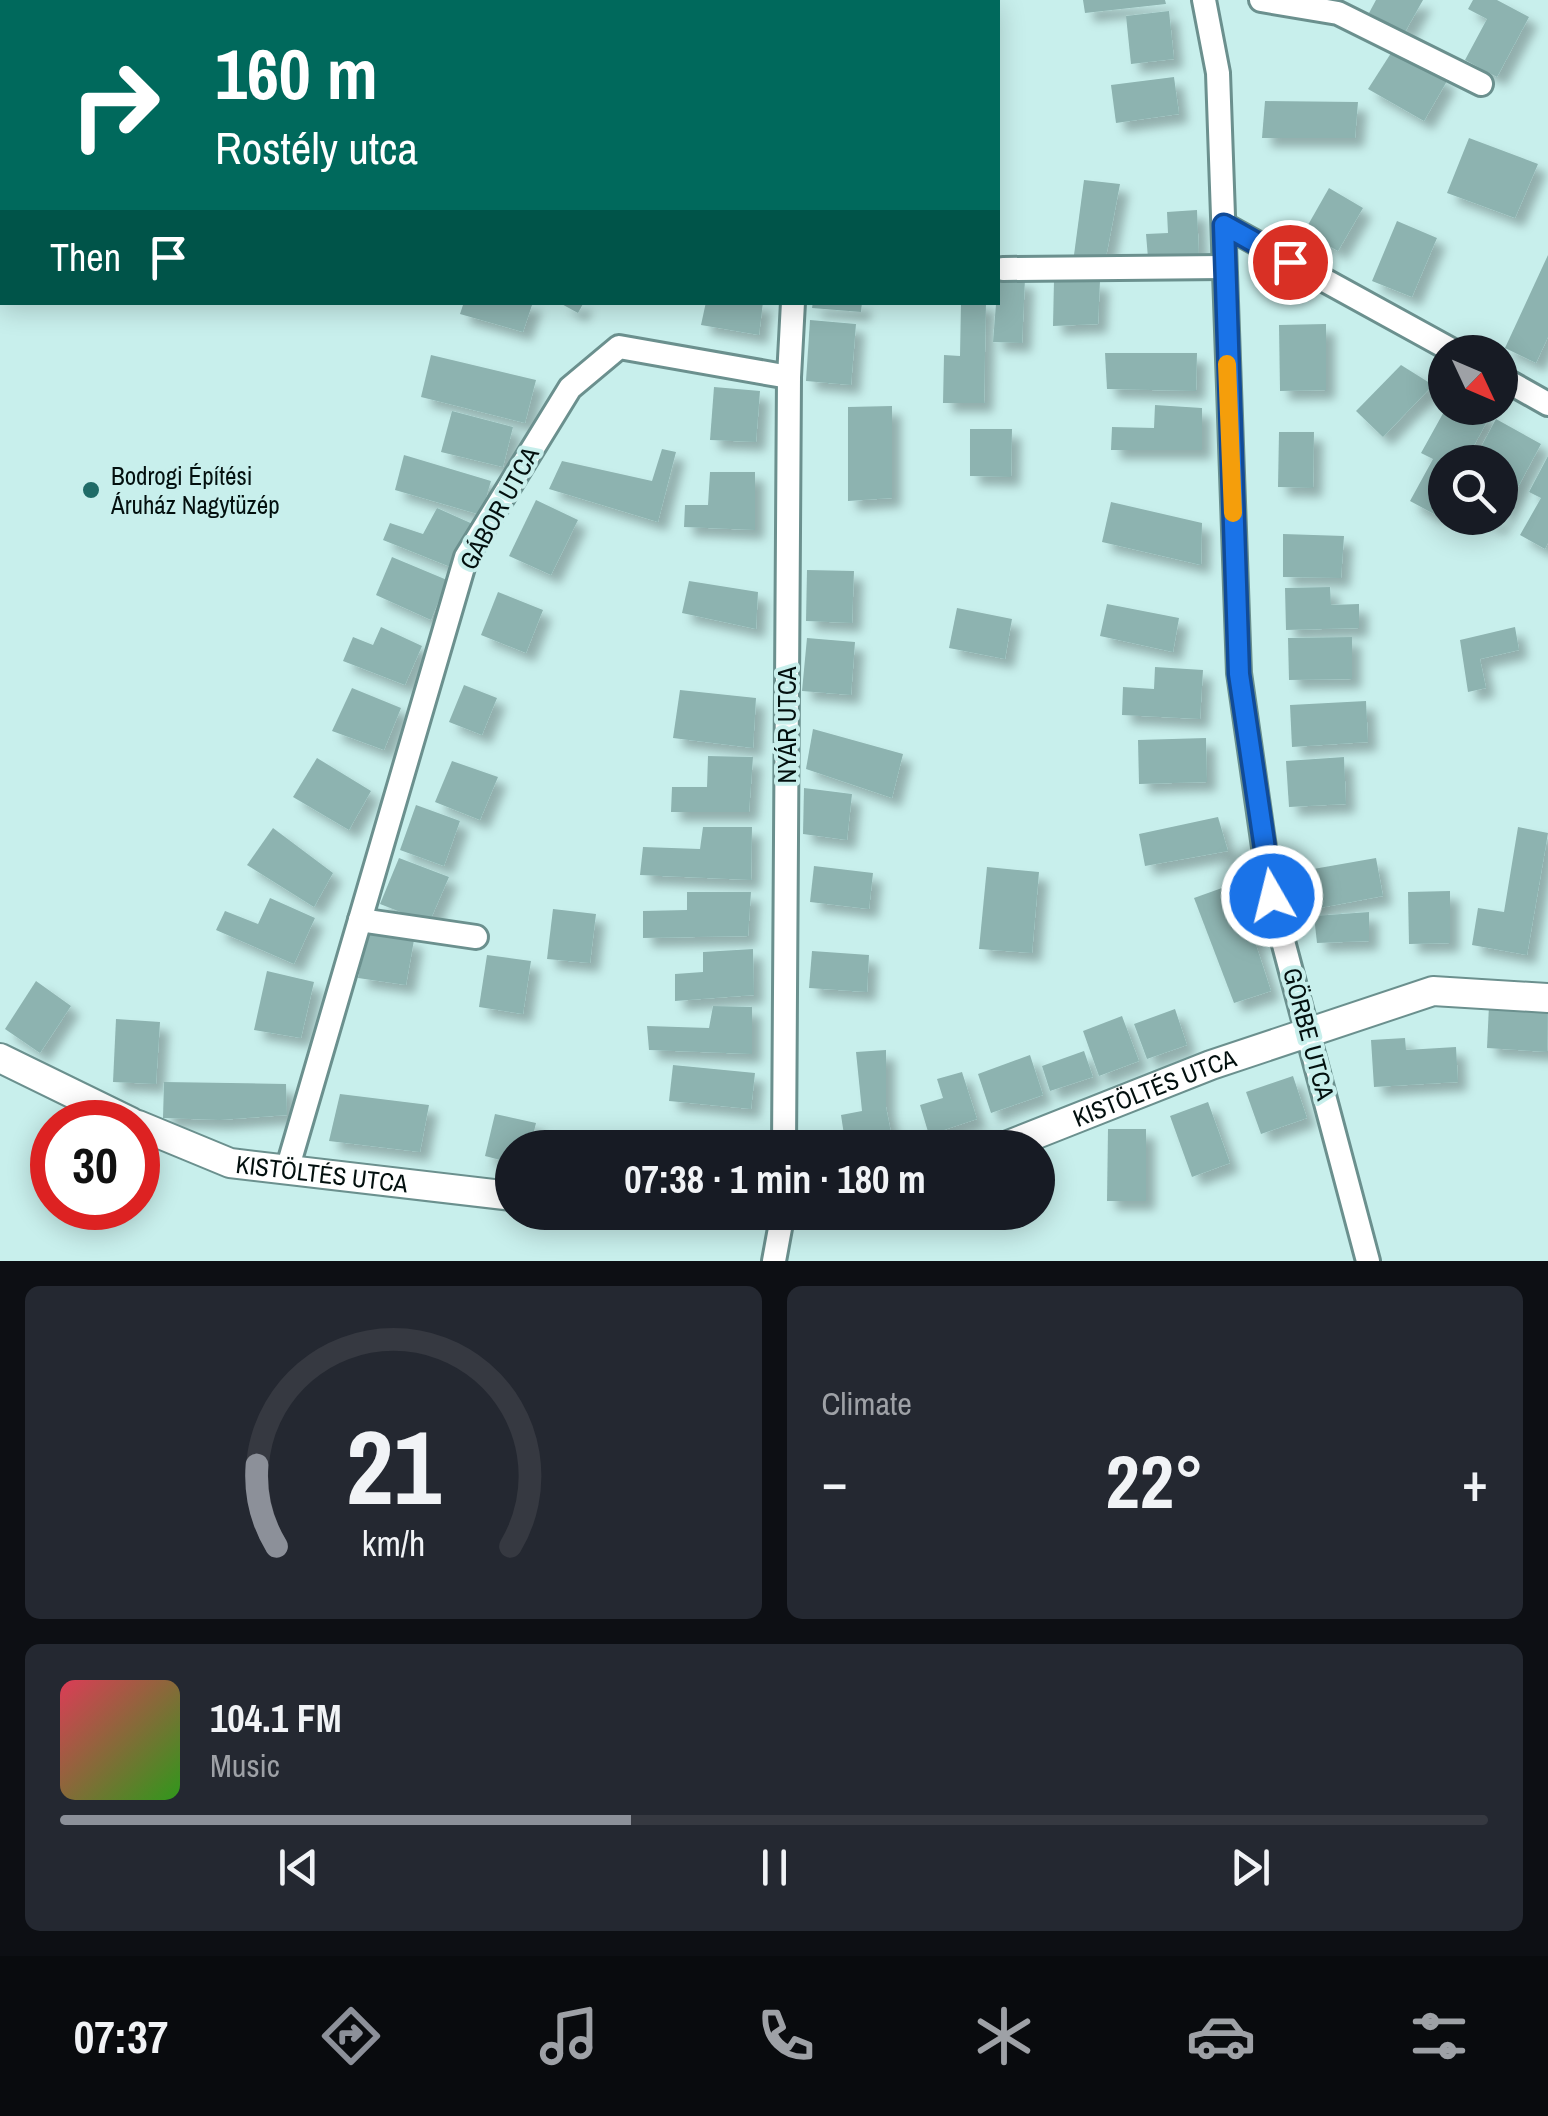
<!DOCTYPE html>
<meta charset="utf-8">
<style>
:root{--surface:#171b24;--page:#242831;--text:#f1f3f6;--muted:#9ea1a6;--line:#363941;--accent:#8c9099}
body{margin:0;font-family:"Archivo Narrow",sans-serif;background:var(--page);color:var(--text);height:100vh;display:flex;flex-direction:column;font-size:38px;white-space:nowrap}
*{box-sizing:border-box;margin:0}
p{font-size:32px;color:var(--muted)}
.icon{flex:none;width:55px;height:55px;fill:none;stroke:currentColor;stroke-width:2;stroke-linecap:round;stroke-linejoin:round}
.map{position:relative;height:1261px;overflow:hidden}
.side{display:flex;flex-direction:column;gap:25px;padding:25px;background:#0d0f14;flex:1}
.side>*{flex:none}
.banner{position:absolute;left:0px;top:0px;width:1000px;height:305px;box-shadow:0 5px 25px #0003;background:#00695c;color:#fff;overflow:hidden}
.needle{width:65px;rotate:134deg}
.controls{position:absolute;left:1428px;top:335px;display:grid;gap:20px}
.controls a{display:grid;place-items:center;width:90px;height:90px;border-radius:50%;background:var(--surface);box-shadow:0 5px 25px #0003;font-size:50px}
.speed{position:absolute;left:30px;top:1100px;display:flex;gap:20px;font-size:50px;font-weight:700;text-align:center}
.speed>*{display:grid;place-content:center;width:130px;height:130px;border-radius:50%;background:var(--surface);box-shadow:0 5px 25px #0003;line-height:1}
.speed .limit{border:15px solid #d22;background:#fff;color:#111}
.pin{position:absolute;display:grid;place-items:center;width:85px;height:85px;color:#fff;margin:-42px;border:5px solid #fff;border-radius:50%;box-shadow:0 2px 10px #0007}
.me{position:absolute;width:110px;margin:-55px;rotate:352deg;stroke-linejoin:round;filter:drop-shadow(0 0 8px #0008)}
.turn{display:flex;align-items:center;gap:35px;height:210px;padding:0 50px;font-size:45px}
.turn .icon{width:130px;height:130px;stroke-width:2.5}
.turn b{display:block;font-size:70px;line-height:85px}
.then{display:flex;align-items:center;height:95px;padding:0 50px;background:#0003;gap:20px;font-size:38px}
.big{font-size:75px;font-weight:700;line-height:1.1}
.side .widget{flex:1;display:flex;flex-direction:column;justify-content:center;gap:15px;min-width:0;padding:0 35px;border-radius:15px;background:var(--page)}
.side .dial{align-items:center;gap:0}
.dial svg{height:260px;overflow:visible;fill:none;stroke:var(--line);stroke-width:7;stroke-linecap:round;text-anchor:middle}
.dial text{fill:var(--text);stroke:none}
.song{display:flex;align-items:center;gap:30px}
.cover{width:120px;height:120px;border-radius:15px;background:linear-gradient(135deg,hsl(350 70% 55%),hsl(110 70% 35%))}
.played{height:10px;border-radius:5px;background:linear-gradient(90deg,var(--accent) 40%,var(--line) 40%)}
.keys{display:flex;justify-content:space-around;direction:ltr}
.heat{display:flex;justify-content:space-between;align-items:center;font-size:55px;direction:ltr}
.side .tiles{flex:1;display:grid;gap:25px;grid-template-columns:1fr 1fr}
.widget:last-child{grid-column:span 2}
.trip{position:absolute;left:495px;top:1130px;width:560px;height:100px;border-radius:50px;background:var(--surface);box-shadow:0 5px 25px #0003;font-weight:700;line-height:100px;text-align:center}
.tabs{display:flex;height:160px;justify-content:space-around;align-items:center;background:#090b0e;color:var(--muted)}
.tabs .icon{width:70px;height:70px}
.tabs .active{color:var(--accent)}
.tabs b{font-size:45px;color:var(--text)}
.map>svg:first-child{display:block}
.building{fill:#8db3b0;filter:url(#shadow)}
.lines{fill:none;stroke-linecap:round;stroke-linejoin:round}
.service-casing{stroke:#6b908e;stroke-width:16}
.minor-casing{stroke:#6b908e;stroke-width:28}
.tertiary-casing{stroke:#6b908e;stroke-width:32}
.service{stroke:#fff;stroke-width:11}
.minor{stroke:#fff;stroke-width:22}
.tertiary{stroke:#fff;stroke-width:28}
.route-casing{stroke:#114b97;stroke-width:25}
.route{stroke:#1a73e8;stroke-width:18}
.slow{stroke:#f59e0b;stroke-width:18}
.poi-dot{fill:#1f6b67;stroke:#c8efec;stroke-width:4}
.labels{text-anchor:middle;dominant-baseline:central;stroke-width:8;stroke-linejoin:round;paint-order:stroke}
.poi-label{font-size:25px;fill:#03100f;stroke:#c8efec;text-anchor:start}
.street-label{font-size:25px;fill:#03100f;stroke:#c8efec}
</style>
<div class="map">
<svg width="1548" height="1261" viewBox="0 0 1548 1261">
<defs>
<filter id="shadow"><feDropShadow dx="9" dy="9" stdDeviation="5" flood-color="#0004"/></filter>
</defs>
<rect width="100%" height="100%" fill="#c8efec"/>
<g class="building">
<polygon points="1083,0 1165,0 1166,4 1085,13"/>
<polygon points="1376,0 1423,0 1405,32 1369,13"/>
<polygon points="1473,0 1497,0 1529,17 1497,77 1465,60 1487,19 1468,9"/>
<polygon points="1169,11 1174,59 1131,64 1126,16"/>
<polygon points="1393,50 1447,81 1424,121 1368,89"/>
<polygon points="1174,77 1179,114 1116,123 1111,85"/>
<polygon points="1265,101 1358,102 1355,138 1262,138"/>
<polygon points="1469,138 1538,164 1515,218 1447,193"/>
<polygon points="1084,180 1120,184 1106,257 1074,255"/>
<polygon points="1329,188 1363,208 1338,251 1304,232"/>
<polygon points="1197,210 1199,256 1148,258 1146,234 1168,233 1167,212"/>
<polygon points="1397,221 1437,238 1412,297 1372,281"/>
<polygon points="1548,255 1548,337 1536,363 1505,348"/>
<polygon points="998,278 1025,279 1022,343 993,342"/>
<polygon points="1054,280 1100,281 1098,324 1053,326"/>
<polygon points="464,302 533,302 523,332 460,314"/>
<polygon points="558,302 584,302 578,313"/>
<polygon points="706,302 763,302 759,335 701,325"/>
<polygon points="813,302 862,302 861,312 812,308"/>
<polygon points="961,302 986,302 984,403 943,403 944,355 960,356"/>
<polygon points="810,320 856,324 851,385 806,381"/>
<polygon points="1326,324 1326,390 1280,391 1279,325"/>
<polygon points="1105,353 1197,353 1196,391 1107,389"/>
<polygon points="431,355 536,380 525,423 421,397"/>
<polygon points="1401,365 1433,385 1383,437 1356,411"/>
<polygon points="714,387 760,391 756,442 710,440"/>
<polygon points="1155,405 1202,408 1202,450 1111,450 1112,427 1154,428"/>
<polygon points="892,406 892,498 848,501 848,407"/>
<polygon points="1446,408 1474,408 1490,416 1465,462 1445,462 1445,499 1436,515 1410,501 1433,459 1421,453"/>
<polygon points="452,411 513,427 503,467 441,452"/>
<polygon points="1496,419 1541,444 1497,526 1481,518 1500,518 1500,462 1473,462"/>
<polygon points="970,429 1012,429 1011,477 970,476"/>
<polygon points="1279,432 1314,432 1313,488 1278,487"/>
<polygon points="662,449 676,452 658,522 549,489 562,461 652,481"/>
<polygon points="404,455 491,481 481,515 395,490"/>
<polygon points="1548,456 1548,543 1545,549 1520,535 1541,498 1529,492"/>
<polygon points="710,472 755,472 755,530 684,527 685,505 708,505"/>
<polygon points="536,500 578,520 551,575 509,556"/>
<polygon points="1111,502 1202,523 1201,565 1102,542"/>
<polygon points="437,508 475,525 453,568 383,540 390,523 423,534"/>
<polygon points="1283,534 1344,536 1341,578 1283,577"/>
<polygon points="392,557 447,580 431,620 376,595"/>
<polygon points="807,570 854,571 852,623 806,621"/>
<polygon points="689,581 758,592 756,629 682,613"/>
<polygon points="1330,587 1331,605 1359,604 1359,628 1286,630 1285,588"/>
<polygon points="498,592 543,610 526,653 481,635"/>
<polygon points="1107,604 1179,618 1173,652 1100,636"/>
<polygon points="957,608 1012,619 1005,659 949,648"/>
<polygon points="381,627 422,646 405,685 343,661 353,637 373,645"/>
<polygon points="1515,627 1519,650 1480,659 1486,688 1468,692 1460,640"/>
<polygon points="1352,637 1352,679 1289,680 1288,638"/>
<polygon points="807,638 855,642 851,695 802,691"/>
<polygon points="1155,667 1203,670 1200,719 1122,715 1123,687 1154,689"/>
<polygon points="464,685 497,698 482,735 449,722"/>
<polygon points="352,688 401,708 384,750 332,731"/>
<polygon points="680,690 756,698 753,748 673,738"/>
<polygon points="1366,701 1368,742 1292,747 1290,705"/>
<polygon points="813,729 903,754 892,798 806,769"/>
<polygon points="1206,738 1207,782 1139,784 1138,740"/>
<polygon points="708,756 753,757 749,812 671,812 672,787 707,787"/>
<polygon points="1344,757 1346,804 1289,807 1286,761"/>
<polygon points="317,758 371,791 349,830 293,797"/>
<polygon points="452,761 498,777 480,820 435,802"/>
<polygon points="804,788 852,794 847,840 803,834"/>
<polygon points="416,805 460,821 444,866 400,850"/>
<polygon points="1218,817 1228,851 1145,866 1139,834"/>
<polygon points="703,827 752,827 751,880 640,875 643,847 700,849"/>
<polygon points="1518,827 1548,833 1527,955 1472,945 1478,908 1504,912"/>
<polygon points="273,828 333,873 314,907 247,865"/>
<polygon points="399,858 449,877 429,923 380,904"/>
<polygon points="1376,858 1383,896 1309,910 1302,871"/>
<polygon points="814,866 873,873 869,909 810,902"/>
<polygon points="987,867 1039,872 1032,953 979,949"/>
<polygon points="1236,883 1271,991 1234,1003 1194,898"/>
<polygon points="1450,891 1450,943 1409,944 1408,892"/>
<polygon points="687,892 751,892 748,936 643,938 643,911 687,910"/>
<polygon points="270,898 315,918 294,964 216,930 225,911 258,924"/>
<polygon points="553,909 596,914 590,963 547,959"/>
<polygon points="1369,912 1369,941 1317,943 1314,916"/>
<polygon points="368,931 414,940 406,985 358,978"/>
<polygon points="753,949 754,995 675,1001 675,974 703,972 703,952"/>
<polygon points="812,951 869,955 867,992 809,988"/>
<polygon points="487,955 531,961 523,1014 479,1007"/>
<polygon points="267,971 314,982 301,1038 254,1030"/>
<polygon points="36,981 71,1006 40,1053 5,1029"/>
<polygon points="1489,1005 1548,1009 1547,1052 1487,1048"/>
<polygon points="713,1006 752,1007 752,1054 649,1050 647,1026 709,1028"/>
<polygon points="1175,1009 1187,1045 1147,1059 1134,1024"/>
<polygon points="1122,1016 1139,1061 1099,1076 1083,1031"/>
<polygon points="116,1019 160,1022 156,1084 113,1082"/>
<polygon points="1405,1038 1406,1050 1456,1047 1458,1082 1374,1087 1371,1040"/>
<polygon points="886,1050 886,1107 894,1148 846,1148 841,1115 862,1111 856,1052"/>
<polygon points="1084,1051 1093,1077 1050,1091 1042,1066"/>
<polygon points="1030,1055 1043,1095 991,1113 978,1074"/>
<polygon points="673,1065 755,1073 751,1109 669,1101"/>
<polygon points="962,1072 977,1119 929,1135 920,1105 943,1098 937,1079"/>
<polygon points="1293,1076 1307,1118 1261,1134 1246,1092"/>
<polygon points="164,1082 286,1084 287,1115 220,1120 163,1118"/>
<polygon points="340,1094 429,1105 420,1152 329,1141"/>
<polygon points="1208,1102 1230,1163 1192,1177 1170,1116"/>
<polygon points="495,1114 536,1123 530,1148 512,1148 512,1163 485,1156"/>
<polygon points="1108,1129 1146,1129 1146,1201 1107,1201"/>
<polygon points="544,1130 644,1143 643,1148 541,1148"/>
<rect x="718" y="1136" width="34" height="12"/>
</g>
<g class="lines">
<g class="service-casing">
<g id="service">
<polyline points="60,2 61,0"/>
<polyline points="0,211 2,202"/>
</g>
</g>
<g class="minor-casing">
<g id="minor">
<polyline points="485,0 496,2"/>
<polyline points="1204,0 1218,73 1239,673 1271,896 1368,1261"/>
<polyline points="1261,0 1338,13 1481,84"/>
<polyline points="567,2 568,0"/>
<polyline points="816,2 817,0"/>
<polyline points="1224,225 1455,352"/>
<polyline points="1003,269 1223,267"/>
<polyline points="1500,377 1548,404"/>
<polyline points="360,920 476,937"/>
<polyline points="784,1148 789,377 793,302"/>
<polyline points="287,1170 466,557 570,388 619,347 789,377"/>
<polyline points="774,1261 783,1212"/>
</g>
</g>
<g class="tertiary-casing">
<g id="tertiary">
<polyline points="0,1058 131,1122"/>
<path id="s1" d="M138 1125 230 1163 512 1196"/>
<path id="s2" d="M1001 1148 1211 1065 1433 991 1548 998"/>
</g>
</g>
<use href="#service" class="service"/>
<use href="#minor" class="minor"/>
<use href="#tertiary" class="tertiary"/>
</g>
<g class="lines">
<g class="route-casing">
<polyline id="route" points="1272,896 1239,674 1224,225 1290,262"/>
</g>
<use href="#route" class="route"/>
<polyline class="slow" points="1227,364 1233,513"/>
</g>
<circle class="poi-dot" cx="91" cy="490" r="10"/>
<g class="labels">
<g class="poi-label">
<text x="111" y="476">Bodrogi Építési<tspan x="111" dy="29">Áruház Nagytüzép</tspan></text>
</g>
<g class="street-label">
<text transform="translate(499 508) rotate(-61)">GÁBOR UTCA</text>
<text transform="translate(787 725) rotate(-90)">NYÁR UTCA</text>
<text transform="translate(1309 1034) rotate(75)">GÖRBE UTCA</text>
<text stroke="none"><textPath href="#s2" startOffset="165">KISTÖLTÉS UTCA</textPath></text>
<text stroke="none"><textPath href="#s1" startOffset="192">KISTÖLTÉS UTCA</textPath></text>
</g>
</g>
</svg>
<div class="controls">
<a><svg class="needle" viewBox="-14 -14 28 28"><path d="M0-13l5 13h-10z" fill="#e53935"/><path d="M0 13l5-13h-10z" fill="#9ea1a6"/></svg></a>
<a><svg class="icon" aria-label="search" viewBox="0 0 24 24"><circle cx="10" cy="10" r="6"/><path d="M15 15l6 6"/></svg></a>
</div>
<div class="speed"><div class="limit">30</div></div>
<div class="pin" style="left:1290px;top:262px;background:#d93025"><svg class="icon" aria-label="arrive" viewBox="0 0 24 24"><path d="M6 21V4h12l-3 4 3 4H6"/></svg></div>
<svg class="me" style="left:1272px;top:896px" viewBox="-20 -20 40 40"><circle r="17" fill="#1a73e8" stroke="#fff" stroke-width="3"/><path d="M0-11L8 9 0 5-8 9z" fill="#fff"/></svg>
<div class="trip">07:38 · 1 min · 180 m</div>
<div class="banner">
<div class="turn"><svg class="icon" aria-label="right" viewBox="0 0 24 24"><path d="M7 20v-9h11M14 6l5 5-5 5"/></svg><div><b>160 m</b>Rostély utca</div></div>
<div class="then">Then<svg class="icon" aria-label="arrive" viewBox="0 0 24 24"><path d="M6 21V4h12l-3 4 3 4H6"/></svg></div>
</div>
</div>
<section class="side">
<div class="tiles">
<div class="widget dial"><svg viewBox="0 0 100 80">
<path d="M14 69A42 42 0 1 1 86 69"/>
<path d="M14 69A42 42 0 0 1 8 44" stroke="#8c9099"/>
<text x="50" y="56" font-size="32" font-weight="700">21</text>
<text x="50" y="72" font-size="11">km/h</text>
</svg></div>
<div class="widget"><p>Climate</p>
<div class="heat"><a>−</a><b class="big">22°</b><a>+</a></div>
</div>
<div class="widget">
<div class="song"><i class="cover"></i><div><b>104.1 FM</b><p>Music</p></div></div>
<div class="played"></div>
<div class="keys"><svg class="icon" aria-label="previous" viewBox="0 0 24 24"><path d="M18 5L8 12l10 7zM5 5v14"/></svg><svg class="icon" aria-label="pause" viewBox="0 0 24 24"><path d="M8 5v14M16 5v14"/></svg><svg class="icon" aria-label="next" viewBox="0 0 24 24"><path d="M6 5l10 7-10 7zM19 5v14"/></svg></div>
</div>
</div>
</section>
<nav class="tabs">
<b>07:37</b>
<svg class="icon active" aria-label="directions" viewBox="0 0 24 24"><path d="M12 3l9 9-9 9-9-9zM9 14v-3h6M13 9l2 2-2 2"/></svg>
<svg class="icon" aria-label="music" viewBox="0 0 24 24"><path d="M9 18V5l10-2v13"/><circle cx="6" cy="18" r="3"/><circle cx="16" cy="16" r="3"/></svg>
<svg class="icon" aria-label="phone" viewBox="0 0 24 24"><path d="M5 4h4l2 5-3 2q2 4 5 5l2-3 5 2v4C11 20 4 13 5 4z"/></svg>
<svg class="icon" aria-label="climate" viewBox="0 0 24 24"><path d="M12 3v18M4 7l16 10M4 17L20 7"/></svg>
<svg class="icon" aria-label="car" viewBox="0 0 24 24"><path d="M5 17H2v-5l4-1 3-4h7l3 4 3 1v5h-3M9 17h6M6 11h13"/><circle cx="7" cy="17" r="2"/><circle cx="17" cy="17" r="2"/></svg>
<svg class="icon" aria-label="filters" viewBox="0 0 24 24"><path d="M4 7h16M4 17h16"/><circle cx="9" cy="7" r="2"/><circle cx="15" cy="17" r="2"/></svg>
</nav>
